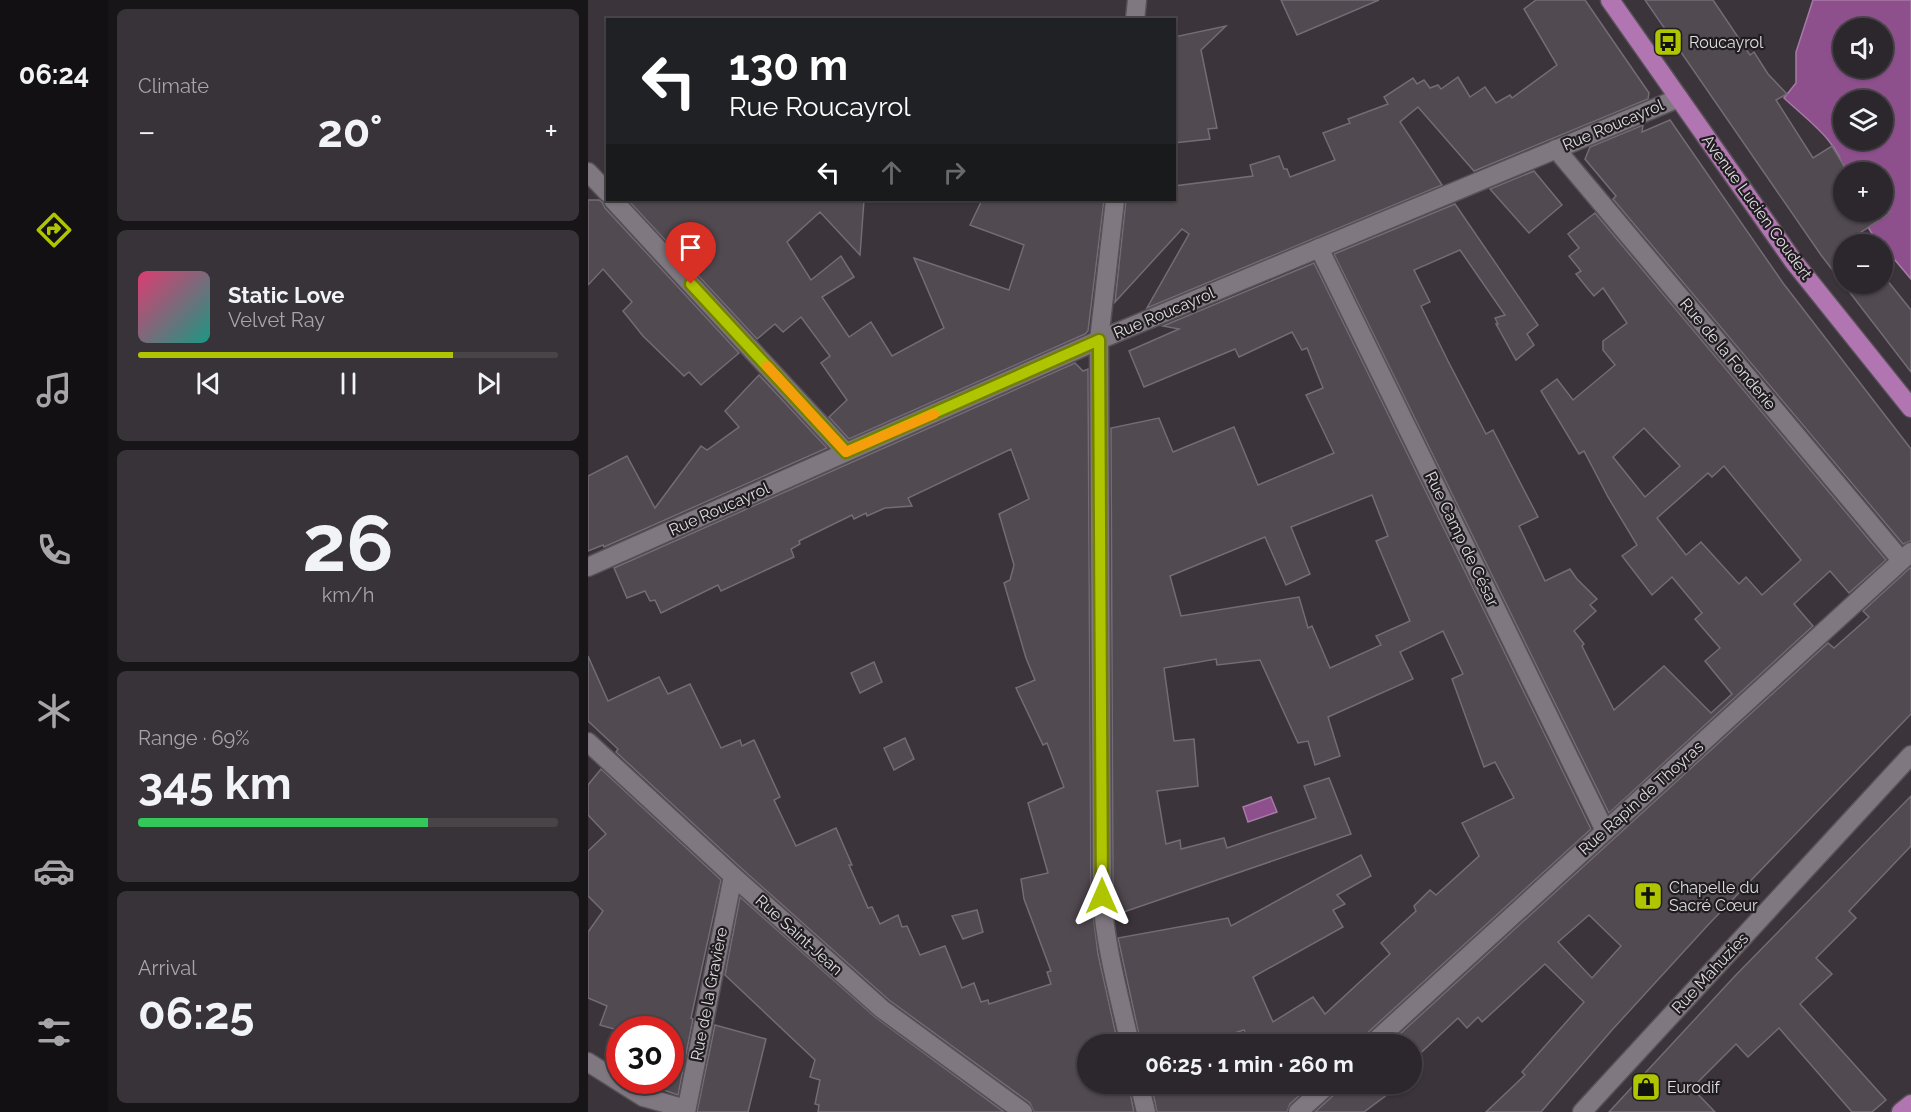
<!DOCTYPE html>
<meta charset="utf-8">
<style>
:root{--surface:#2c272c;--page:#383338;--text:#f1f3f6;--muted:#a6a5a9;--line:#484448;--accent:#b0c502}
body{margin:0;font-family:Raleway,sans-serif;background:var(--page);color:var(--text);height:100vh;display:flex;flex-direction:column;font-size:22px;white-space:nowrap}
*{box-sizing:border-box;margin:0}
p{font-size:20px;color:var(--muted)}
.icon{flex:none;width:33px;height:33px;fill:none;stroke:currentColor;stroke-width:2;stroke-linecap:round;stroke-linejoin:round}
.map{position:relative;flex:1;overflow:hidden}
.details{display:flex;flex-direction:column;gap:9px;padding:9px;background:#181518;width:480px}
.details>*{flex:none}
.top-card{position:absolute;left:18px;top:18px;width:570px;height:183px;border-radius:0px;box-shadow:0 2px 4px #0004,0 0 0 2px var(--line);background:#202124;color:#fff;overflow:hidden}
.fabs{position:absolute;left:1245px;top:18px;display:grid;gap:12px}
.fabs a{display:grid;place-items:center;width:60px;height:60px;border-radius:50%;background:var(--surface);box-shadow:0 2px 4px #0004,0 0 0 2px var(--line);font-size:30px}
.speed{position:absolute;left:18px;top:1016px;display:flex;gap:12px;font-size:30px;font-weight:700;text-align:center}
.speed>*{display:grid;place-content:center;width:78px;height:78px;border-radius:50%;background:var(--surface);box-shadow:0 2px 4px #0004,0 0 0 2px var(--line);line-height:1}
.speed .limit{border:9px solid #d22;background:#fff;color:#111}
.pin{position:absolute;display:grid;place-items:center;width:51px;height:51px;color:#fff;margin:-62px -26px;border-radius:50% 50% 50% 0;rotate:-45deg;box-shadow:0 0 6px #0007}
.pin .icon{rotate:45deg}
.me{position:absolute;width:66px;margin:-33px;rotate:0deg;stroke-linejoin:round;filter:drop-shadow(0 0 4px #0008)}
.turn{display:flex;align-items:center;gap:21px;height:126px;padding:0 24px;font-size:27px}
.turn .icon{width:78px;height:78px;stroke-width:2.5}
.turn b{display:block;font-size:42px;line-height:51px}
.lanes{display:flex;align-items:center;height:57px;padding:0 24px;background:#0003;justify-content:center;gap:30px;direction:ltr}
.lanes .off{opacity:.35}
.big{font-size:45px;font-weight:700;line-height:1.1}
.details .tile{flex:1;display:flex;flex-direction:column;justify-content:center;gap:9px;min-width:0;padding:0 21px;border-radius:9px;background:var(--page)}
.details .dial{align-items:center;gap:0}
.dial b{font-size:78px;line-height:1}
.song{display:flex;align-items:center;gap:18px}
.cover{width:72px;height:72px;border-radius:9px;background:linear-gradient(135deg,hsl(340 70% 55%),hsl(170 70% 35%))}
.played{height:6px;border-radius:3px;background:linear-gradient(90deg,var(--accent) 75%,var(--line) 75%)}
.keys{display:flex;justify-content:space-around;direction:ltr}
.heat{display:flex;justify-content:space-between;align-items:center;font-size:33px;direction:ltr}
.charge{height:9px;border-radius:4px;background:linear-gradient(90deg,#34c759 69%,var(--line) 0)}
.trip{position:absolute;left:489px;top:1034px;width:345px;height:60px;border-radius:30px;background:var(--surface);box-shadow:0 2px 4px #0004,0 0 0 2px var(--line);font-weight:700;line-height:60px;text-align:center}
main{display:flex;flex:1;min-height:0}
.dock{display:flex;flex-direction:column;width:108px;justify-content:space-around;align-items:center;background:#121012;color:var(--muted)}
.dock .icon{width:42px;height:42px}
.dock .selected{color:var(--accent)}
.dock b{font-size:27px;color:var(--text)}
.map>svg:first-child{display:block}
.water{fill:#8d508d;stroke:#a67aa6;stroke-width:1.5;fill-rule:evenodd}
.building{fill:#514a51;stroke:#746c74;stroke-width:1.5;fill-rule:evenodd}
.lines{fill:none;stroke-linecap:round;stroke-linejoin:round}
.minor-casing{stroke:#575157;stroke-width:21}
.major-casing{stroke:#575157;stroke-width:21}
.minor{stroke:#807880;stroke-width:18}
.major{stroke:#b176b1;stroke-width:18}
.route-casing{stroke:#728001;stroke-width:15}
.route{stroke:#b0c502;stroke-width:10}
.slow{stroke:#f59e0b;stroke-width:10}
.labels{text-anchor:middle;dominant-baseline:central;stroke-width:4.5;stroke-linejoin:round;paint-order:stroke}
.poi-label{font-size:16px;fill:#e0dce0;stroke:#201d20;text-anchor:start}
.street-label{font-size:16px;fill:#e0dce0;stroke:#201d20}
</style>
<main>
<nav class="dock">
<b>06:24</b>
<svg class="icon selected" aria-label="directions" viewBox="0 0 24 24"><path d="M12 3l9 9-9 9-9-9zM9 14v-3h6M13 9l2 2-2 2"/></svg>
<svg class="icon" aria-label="music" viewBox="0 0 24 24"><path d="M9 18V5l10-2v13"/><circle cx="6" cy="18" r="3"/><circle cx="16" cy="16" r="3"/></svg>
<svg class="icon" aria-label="phone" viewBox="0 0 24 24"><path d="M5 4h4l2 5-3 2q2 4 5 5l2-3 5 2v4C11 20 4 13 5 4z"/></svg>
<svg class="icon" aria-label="climate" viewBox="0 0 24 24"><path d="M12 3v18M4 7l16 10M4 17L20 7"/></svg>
<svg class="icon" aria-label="car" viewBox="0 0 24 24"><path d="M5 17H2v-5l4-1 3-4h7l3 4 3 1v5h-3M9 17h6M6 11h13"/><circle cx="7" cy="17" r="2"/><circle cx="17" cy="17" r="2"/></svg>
<svg class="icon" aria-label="filters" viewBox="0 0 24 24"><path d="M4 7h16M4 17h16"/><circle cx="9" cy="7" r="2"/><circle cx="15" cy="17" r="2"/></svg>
</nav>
<section class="details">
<div class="tile"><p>Climate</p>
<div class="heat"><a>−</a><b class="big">20°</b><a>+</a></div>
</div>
<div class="tile">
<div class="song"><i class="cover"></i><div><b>Static Love</b><p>Velvet Ray</p></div></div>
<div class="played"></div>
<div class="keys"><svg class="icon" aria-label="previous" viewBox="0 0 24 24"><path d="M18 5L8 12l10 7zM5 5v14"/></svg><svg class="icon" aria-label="pause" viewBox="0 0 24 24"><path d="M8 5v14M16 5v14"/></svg><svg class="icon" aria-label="next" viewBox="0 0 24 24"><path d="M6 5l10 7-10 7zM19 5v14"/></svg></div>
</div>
<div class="tile dial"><b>26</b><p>km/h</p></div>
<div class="tile"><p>Range · 69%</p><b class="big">345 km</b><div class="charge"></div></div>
<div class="tile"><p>Arrival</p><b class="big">06:25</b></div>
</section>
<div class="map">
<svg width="1323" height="1112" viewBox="0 0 1323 1112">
<rect width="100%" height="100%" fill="#3b343b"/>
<g class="water">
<path d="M1225 0H1323V279L1306 259 1296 255 1294 244H1290L1280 227 1285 223 1278 212H1294V172H1256C1252 142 1217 118 1196 98L1208 83V52ZM1256 28H1294V68H1256ZM1256 100H1294V140H1256Z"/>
<polygon points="683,797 689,812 660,822 655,807"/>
</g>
<g class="building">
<polygon points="693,0 791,0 709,35"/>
<polygon points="948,0 997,0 1061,93 1060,99 886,171 830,107 812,122 854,185 559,308 601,234 594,229 527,302 538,200 586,200 586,186 665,176 662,165 691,156 696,169 699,169 702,177 747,160 735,133 762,123 760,119 800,104 796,97 825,78 829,84 836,80 842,88 850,85 853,89 870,77 882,97 897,87 908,103 922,95 924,98 969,65 936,9"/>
<polygon points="1057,0 1125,0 1162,55 1166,52 1180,74 1199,94 1188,100 1225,158 1244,146 1256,166 1256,212 1303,212 1266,237 1272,244 1256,244 1256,284 1294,284 1294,274 1323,310 1323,372 1233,255"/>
<polygon points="638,26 613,50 629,128 620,129 622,139 586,143 586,37"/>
<polygon points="1082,120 1195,283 1323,449 1323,541 1315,544 1025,199 1028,196 997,159 1002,147 1055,125 1054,132"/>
<polygon points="946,171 974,205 941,233 902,189"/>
<polygon points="0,200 11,200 14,202 17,208 151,353 113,385 101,372 96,376 55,336 35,311 44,302 15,269 0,285"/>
<polygon points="40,200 276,200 272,255 232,212 199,242 223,280 253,256 266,277 234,297 261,337 283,322 304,356 356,328 326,258 421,290 436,245 382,225 394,200 516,200 500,331 497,334 261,439 241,417 259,400 233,363 242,356 213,317 195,332 187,324 169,339"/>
<path d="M867 204 950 325 939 334 946 345 928 360 908 324H910L907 318 917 315 872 250 826 270 842 302 833 306 860 361 898 434 905 430 950 517 931 526 957 581 982 569 989 579 1009 599 1002 605 1008 611 986 631 996 644 994 646 1026 710 1076 666 1123 713 1144 694 1117 661 1132 648 1107 619 1114 613 1084 577 1064 595 1034 556 1049 545 1020 497 996 451 991 454 953 391 969 379 985 400 1027 365 1015 350V341L1039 323 1015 288 1006 296 1000 289 988 274 993 271 981 256 991 248 980 234 1007 213 1298 560 1261 593 1242 571 1206 604 1225 626 1021 813 746 254ZM1056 428 1092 466 1057 497 1025 457ZM1136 466 1213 560 1174 595 1158 577 1151 584 1113 542 1098 555 1069 518 1120 473 1124 477Z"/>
<path d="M726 263 1003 829 776 1036 773 1044H662L656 1030 612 1044H553L530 938 640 918 643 926 773 855 783 876 749 895 757 904 745 910 755 927 665 977 685 1022 725 997 737 1014 802 954 793 943 828 911 826 906 842 890 848 895 891 856 874 823 926 798 907 762 896 767 864 679 875 674 855 631 812 652 825 679 740 717 752 756 727 765 720 741 710 743 672 660 629 665 628 659 576 668 586 741 606 739 610 786 569 791 578 844 592 840 593 849 636 838 639 848 728 818 716 786 741 778 763 834 527 915 525 895 523 428 571 418 585 452 646 427 670 485 746 453 718 395 735 388 719 348 714 350 704 332 651 357 647 349 556 387 541 351 591 329 575 326ZM784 495 800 536 788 541 822 621 788 636 793 645 742 668 724 626 720 628 711 597 593 616 582 576 677 537 698 585 722 574 703 527Z"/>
<polygon points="487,363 495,371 500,369 503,897 510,954 530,1044 500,1044 500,1083 540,1083 546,1112 446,1112 442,1103 301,1000 153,868 28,752 30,749 0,721 0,656 20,701 71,677 80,694 102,684 133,748 152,740 154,746 166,740 192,797 186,800 208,846 248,828 264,865 261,865 280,908 284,907 292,924 310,915 314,927 319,926 332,955 357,946 374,988 386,983 393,1002 400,1000 401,1004 463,984 459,972 463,971 436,899 433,879 460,873 440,803 476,787 459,743 455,745 428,688 447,680 438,658 416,583 422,580 426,565 411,514 441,499 423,449 320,498 324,506 297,508 279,516 278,513 266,519 264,515 211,541 212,544 203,549 206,557 133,591 130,585 73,613 67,600 62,601 57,591 39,598 26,568"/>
<polygon points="171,375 239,448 16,547 15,545 0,551 0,476 39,456 67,508 113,446 119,450 151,427 137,411"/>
<path d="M1323 567V714L1120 925 1024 1030 953 1112H898L937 1075 934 1072 996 1002 957 964 894 1022 890 1017 879 1028 870 1018 824 1061V1044H801L1240 643 1246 648 1281 617 1275 611ZM1001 915 1033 946 1004 978 970 942Z"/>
<polygon points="286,662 294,682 272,693 263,673"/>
<polygon points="317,738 326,759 306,770 296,748"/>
<polygon points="13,769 133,880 103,1018 105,1019 90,1095 55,1083 55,1080 82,1080 82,1029 26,1029 12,1025 19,1006 0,998 0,932 15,911 0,896 0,851 18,834 0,815 0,785"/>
<polygon points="1323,796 1323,846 1261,911 1268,918 1228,958 1244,974 1212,1004 1298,1100 1284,1112 1264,1112 1191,1028 1160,1057 1148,1044 1104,1088 1127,1112 1021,1112 1146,977"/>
<polygon points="152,897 287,1017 416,1112 230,1112 231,1105 227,1104 232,1080 222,1077 227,1060 137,975"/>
<polygon points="389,910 395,932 375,939 364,916"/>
<polygon points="127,1025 178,1039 160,1112 109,1112"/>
<polygon points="563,1083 725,1083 702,1104 699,1112 569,1112"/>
<polygon points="753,1083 804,1083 808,1088 776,1112 727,1112 750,1091"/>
</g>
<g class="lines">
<g class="minor-casing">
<g id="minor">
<polyline points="547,20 549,0"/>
<polyline points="968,149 1313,560"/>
<polyline points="0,172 20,193"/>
<polyline points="25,200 258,452"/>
<path d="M527 200 511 340 514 896C517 946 531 995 542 1044"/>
<polyline points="731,248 1017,831"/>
<polyline points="0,567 511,340 1091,98"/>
<polyline points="0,742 145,876 294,1009 435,1112"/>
<polyline points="784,1044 1323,552"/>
<polyline points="0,1062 55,1097 98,1109"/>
<polyline points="551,1083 558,1112"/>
<polyline points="98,1112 145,876"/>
<polyline points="710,1112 742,1083"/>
<polyline points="994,1112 1323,755"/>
</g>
</g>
<g class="major-casing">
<g id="major">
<polyline points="1022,0 1206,262 1323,408"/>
<polyline points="1313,1112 1323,1104"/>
</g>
</g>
<use href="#minor" class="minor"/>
<use href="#major" class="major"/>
</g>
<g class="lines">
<g class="route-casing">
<polyline id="route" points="103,284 258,452 511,340 514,896"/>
</g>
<use href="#route" class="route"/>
<polyline class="slow" points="179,366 258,452 346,414"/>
</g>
<defs>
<g id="bus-square" transform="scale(1.5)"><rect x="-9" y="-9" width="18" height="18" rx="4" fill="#b0c502" stroke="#201d20"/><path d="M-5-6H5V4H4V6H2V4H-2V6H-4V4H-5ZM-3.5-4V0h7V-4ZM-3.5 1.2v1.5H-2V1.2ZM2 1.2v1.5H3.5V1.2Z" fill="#111"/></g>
<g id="church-square" transform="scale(1.5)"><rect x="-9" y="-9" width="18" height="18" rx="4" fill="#b0c502" stroke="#201d20"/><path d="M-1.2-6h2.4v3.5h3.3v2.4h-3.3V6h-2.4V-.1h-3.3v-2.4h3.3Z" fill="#111"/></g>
<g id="shop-square" transform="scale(1.5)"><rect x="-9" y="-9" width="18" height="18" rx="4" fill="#b0c502" stroke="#201d20"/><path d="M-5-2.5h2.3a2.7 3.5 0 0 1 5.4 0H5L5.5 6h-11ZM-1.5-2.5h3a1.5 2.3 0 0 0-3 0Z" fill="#111"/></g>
</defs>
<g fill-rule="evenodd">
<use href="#bus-square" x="1080" y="42"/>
<use href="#church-square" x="1060" y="896"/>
<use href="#shop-square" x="1058" y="1087"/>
</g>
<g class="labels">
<g class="poi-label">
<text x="1101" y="42">Roucayrol</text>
<text x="1081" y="887">Chapelle du<tspan x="1081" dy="18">Sacré Cœur</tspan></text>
<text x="1079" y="1087">Eurodif</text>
</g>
<g class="street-label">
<text transform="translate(1025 125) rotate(-23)">Rue Roucayrol</text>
<text transform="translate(1169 207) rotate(54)">Avenue Lucien Coudert</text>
<text transform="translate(576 313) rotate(-23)">Rue Roucayrol</text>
<text transform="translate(1140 354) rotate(50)">Rue de la Fonderie</text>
<text transform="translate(131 509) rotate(-24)">Rue Roucayrol</text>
<text transform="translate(874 539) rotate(64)">Rue Camp de César</text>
<text transform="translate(1053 798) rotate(-42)">Rue Rapin de Thoyras</text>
<text transform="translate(211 935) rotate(42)">Rue Saint-Jean</text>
<text transform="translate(1122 973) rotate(-47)">Rue Mahuzies</text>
<text transform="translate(121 994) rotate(-79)">Rue de la Gravière</text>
</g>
</g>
</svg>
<div class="fabs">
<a><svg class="icon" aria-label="sound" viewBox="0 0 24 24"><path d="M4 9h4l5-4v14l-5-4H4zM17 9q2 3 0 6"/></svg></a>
<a><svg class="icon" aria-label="layers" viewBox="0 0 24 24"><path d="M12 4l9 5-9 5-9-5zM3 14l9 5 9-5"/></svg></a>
<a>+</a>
<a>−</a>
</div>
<div class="speed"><div class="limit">30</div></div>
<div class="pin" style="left:103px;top:284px;background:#d93025"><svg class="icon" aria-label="arrive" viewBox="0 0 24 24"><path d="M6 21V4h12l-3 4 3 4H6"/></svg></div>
<svg class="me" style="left:514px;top:896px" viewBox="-20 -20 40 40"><path d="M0-17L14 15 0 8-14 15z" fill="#b0c502" stroke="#fff" stroke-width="4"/></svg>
<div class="trip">06:25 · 1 min · 260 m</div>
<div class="top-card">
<div class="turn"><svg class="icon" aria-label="left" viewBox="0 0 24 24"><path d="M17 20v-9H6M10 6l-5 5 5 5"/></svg><div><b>130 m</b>Rue Roucayrol</div></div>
<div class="lanes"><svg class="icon" aria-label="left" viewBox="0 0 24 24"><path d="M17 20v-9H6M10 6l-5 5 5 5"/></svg><svg class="icon off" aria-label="ahead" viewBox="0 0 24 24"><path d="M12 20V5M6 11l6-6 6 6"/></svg><svg class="icon off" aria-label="right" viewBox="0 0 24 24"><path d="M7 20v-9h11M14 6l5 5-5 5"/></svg></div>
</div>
</div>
</main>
